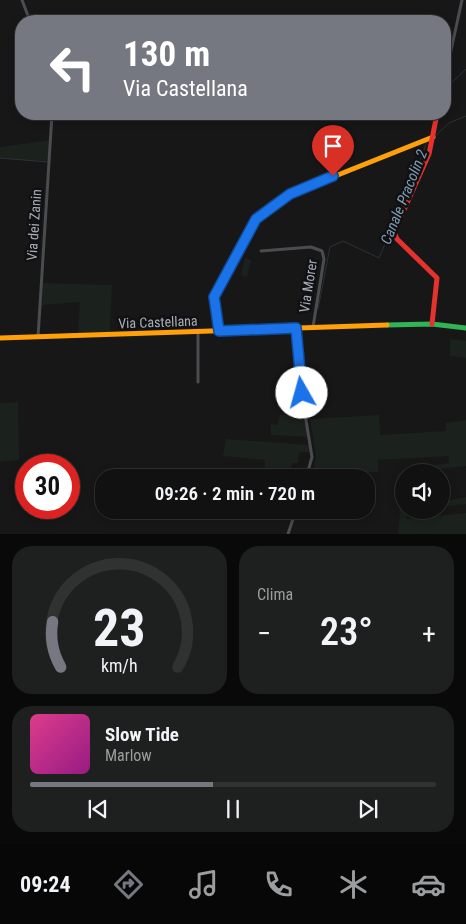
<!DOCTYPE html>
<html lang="it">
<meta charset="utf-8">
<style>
:root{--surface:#111;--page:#1e1f1f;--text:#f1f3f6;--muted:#9c9d9f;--line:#303131;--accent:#757880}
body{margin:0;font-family:"Roboto Condensed",sans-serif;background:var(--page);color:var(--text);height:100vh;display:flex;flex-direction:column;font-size:19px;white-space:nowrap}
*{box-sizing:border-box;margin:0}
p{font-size:16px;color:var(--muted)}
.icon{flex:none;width:28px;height:28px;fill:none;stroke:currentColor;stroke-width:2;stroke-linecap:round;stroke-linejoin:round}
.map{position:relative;height:534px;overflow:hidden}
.drawer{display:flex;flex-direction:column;gap:12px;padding:12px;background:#090909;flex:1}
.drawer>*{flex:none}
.banner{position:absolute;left:15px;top:15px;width:436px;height:105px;border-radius:20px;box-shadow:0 2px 8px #0003,0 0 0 1px var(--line);background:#757880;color:#fff;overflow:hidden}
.fabs{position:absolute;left:395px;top:464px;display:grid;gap:10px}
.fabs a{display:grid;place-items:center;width:55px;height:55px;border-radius:50%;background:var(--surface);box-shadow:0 2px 8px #0003,0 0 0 1px var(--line);font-size:25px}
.speed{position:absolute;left:15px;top:454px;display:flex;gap:10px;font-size:25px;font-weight:700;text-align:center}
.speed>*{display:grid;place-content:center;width:65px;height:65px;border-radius:50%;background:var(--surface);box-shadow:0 2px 8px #0003,0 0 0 1px var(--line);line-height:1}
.speed .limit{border:8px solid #d22;background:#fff;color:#111}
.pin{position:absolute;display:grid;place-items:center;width:42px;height:42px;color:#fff;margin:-51px -21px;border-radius:50% 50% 50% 0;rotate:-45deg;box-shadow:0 0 5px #0007}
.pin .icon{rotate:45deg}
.me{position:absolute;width:55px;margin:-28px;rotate:353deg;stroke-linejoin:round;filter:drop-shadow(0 0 4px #0008)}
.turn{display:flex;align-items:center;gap:18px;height:105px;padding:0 25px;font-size:22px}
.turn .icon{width:65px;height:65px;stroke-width:2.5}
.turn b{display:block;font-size:35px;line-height:42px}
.big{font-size:38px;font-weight:600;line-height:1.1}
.drawer .widget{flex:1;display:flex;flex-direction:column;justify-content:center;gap:8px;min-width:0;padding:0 18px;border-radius:20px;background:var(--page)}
.drawer .dial{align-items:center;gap:0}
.dial svg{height:130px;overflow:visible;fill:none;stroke:var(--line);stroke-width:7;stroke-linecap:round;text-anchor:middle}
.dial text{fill:var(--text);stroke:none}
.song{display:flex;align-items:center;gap:15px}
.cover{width:60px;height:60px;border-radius:8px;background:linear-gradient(135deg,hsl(330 70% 55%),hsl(310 70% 35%))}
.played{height:5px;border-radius:2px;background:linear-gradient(90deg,var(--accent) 45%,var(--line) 45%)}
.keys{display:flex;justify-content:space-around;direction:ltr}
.heat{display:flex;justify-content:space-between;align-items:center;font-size:28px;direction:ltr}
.drawer .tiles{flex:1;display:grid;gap:12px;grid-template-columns:1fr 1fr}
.widget:last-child{grid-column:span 2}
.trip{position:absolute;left:95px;top:469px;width:280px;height:50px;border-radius:20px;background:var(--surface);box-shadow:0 2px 8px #0003,0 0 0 1px var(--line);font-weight:600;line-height:50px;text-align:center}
.tabs{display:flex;height:80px;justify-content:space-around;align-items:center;background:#070707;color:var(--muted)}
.tabs .icon{width:35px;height:35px}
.tabs .current{color:var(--accent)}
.tabs b{font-size:22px;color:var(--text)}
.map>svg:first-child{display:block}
.green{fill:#1b211c}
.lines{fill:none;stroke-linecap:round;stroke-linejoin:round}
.stream{stroke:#2a3239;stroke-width:1}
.street{stroke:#4b4c50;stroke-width:3}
.fast{stroke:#30b455;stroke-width:5}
.slow{stroke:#ff9f0a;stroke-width:5}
.jam{stroke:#e5322d;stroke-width:5}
.route-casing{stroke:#114b97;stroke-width:12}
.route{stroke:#1a73e8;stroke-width:9}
.labels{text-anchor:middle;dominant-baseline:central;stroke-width:5;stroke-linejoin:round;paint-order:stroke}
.street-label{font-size:14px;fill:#a8adb8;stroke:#111113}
.water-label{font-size:15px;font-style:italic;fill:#7f9bb3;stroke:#111113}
</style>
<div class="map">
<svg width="466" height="534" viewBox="0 0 466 534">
<rect width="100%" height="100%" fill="#171717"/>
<g class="green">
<polygon points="51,140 50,161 0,159 0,147"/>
<polygon points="245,258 251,260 247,277 241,275"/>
<polygon points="43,283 112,285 110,332 78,333 80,302 42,305"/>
<polygon points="450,339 466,341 466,358 450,356"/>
<polygon points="18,402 19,460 0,462 0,403"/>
<polygon points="280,415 305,415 308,437 271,435 271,424 277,425"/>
<polygon points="379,415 380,435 446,431 446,423 466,420 466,466 416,472 419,467 449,463 448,456 378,460 378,472 313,474 316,456 310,419"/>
<polygon points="226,439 310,445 310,452 299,452 298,463 292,463 290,477 265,474 265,460 223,456"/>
<polygon points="466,497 466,504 441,507 441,502"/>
<polygon points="404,499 404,510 414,510 407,516 407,519 466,513 466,534 398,534 400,513 398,503"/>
</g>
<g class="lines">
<g class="stream">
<polyline points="445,89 466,69"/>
<polyline points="434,137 449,123 466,116"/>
<polyline points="0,158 48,162"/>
<polyline points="318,309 330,247 343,241 379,258 416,173 427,141"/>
</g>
<g class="street">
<polyline points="22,0 30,21"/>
<polyline points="445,78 462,0"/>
<polyline points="261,251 311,247 322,251 324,259 313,327"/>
<polyline points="296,328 299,377 312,457 306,478"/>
<polyline points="198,331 198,382"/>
<polyline points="38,337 52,114"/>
<polyline points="288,534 296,510"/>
</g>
<polyline class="fast" points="387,325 432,324 466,328"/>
<g class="slow">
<polyline points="219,331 214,297 256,219 290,194 433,137"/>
<polyline points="0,338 387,325"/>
</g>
<polyline class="jam" points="432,324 437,278 397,239 394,232 429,154 437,114"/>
</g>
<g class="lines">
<g class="route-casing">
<polyline id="route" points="302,393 296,328 219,331 214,297 256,219 290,194 333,176"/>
</g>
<use href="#route" class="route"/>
</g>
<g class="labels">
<g class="street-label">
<text transform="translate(34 225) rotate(-86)">Via dei Zanin</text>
<text transform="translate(308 286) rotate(-81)">Via Morer</text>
<text transform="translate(158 322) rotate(-2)">Via Castellana</text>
</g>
<g class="water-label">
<text transform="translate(404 197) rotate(-68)">Canale Pracolin 2</text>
</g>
</g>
</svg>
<div class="fabs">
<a><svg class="icon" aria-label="sound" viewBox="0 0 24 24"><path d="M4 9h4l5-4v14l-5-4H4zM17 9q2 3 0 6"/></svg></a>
</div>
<div class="speed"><div class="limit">30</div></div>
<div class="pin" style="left:333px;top:176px;background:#d93025"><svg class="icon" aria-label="arrive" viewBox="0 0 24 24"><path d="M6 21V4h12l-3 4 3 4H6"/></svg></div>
<svg class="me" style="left:302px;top:393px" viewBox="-20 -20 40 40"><circle r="19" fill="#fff"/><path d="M0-13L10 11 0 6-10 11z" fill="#1a73e8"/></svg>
<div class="trip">09:26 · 2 min · 720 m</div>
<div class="banner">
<div class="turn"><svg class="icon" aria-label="left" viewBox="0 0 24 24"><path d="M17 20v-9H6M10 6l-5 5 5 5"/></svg><div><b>130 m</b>Via Castellana</div></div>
</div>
</div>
<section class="drawer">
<div class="tiles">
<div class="widget dial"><svg viewBox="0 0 100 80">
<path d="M14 69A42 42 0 1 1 86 69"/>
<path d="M14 69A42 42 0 0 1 9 41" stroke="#757880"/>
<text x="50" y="56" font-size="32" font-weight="700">23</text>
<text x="50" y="72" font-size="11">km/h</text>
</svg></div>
<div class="widget"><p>Clima</p>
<div class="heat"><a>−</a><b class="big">23°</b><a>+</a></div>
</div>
<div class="widget">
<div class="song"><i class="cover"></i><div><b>Slow Tide</b><p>Marlow</p></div></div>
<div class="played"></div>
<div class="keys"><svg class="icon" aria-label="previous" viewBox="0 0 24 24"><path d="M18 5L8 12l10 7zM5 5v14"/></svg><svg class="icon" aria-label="pause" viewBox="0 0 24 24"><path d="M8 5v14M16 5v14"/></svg><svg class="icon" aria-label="next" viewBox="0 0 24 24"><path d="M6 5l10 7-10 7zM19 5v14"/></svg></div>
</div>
</div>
</section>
<nav class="tabs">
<b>09:24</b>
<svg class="icon current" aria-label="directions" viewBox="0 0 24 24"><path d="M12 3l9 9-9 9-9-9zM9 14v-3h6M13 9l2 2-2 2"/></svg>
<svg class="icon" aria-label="music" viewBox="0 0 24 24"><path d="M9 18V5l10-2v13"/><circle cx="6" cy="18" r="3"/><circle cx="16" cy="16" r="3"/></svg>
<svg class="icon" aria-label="phone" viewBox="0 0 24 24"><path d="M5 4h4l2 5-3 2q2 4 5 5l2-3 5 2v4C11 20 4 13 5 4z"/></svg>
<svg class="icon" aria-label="climate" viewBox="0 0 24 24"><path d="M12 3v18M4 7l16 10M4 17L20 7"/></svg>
<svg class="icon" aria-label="car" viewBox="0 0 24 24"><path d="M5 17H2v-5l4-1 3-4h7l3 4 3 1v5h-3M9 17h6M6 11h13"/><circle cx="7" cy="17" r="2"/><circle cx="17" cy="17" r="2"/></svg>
</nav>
